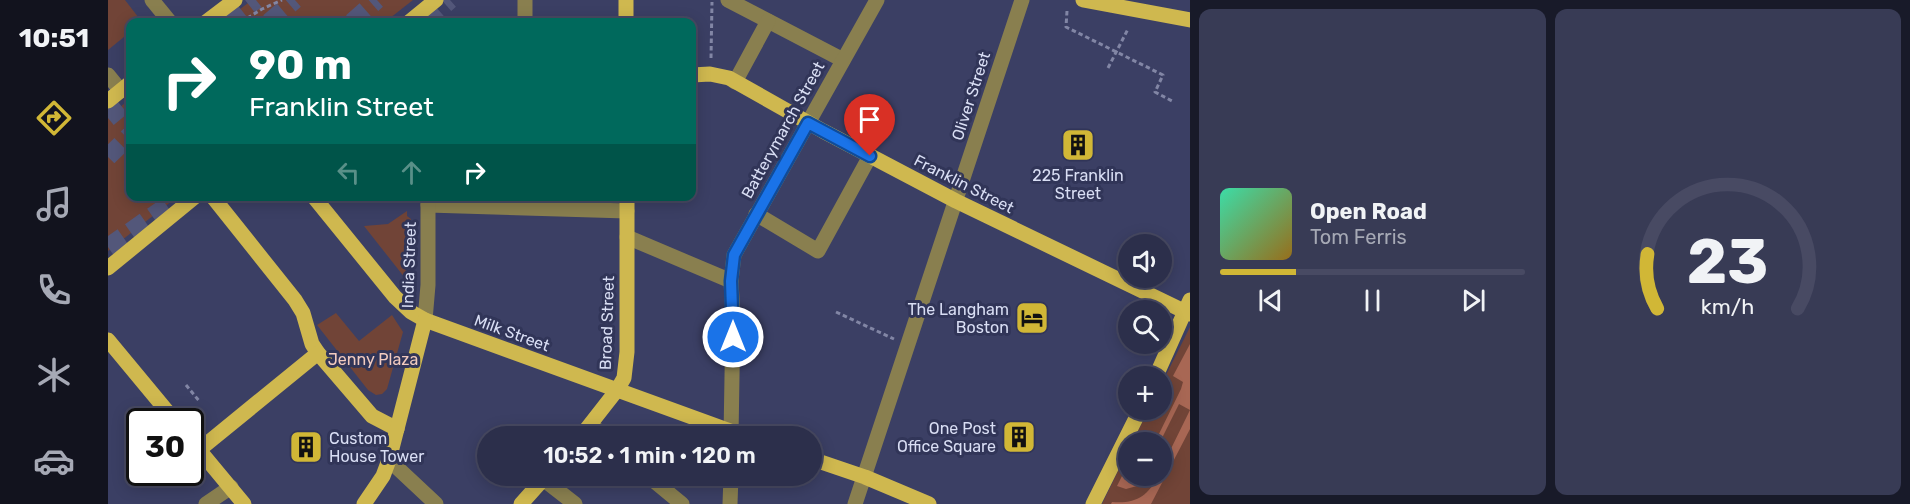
<!DOCTYPE html>
<meta charset="utf-8">
<style>
:root{--surface:#2c2f4b;--page:#383b55;--text:#f1f3f6;--muted:#a6a9b5;--line:#484a63;--accent:#d1b736}
body{margin:0;font-family:Rubik,sans-serif;background:var(--page);color:var(--text);height:100vh;display:flex;flex-direction:column;font-size:22px;white-space:nowrap}
*{box-sizing:border-box;margin:0}
p{font-size:20px;color:var(--muted)}
.icon{flex:none;width:33px;height:33px;fill:none;stroke:currentColor;stroke-width:2;stroke-linecap:round;stroke-linejoin:round}
.map{position:relative;flex:1;overflow:hidden}
.side{display:flex;flex-direction:column;gap:9px;padding:9px;background:#181a29;width:720px}
.side>*{flex:none}
.hud{position:absolute;left:18px;top:18px;width:570px;height:183px;border-radius:12px;box-shadow:0 3px 15px #0003,0 0 0 2px var(--line);background:#00695c;color:#fff;overflow:hidden}
.controls{position:absolute;left:1010px;top:234px;display:grid;gap:12px}
.controls a{display:grid;place-items:center;width:54px;height:54px;border-radius:50%;background:var(--surface);box-shadow:0 3px 15px #0003,0 0 0 2px var(--line);font-size:30px}
.speed{position:absolute;left:18px;top:408px;display:flex;gap:12px;font-size:30px;font-weight:700;text-align:center}
.speed>*{display:grid;place-content:center;width:78px;height:78px;border-radius:50%;background:var(--surface);box-shadow:0 3px 15px #0003,0 0 0 2px var(--line);line-height:1}
.speed .limit{border:3px solid #111;border-radius:9px;background:#fff;color:#111}
.pin{position:absolute;display:grid;place-items:center;width:51px;height:51px;color:#fff;margin:-62px -26px;border-radius:50% 50% 50% 0;rotate:-45deg;box-shadow:0 0 6px #0007}
.pin .icon{rotate:45deg}
.me{position:absolute;width:66px;margin:-33px;rotate:0deg;stroke-linejoin:round;filter:drop-shadow(0 0 4px #0008)}
.turn{display:flex;align-items:center;gap:21px;height:126px;padding:0 24px;font-size:27px}
.turn .icon{width:78px;height:78px;stroke-width:2.5}
.turn b{display:block;font-size:42px;line-height:51px}
.lanes{display:flex;align-items:center;height:57px;padding:0 24px;background:#0003;justify-content:center;gap:30px;direction:ltr}
.lanes .off{opacity:.35}
.side .card{flex:1;display:flex;flex-direction:column;justify-content:center;gap:9px;min-width:0;padding:0 21px;border-radius:12px;background:var(--page)}
.side .dial{align-items:center;gap:0}
.dial svg{height:156px;overflow:visible;fill:none;stroke:var(--line);stroke-width:7;stroke-linecap:round;text-anchor:middle}
.dial text{fill:var(--text);stroke:none}
.song{display:flex;align-items:center;gap:18px}
.cover{width:72px;height:72px;border-radius:9px;background:linear-gradient(135deg,hsl(160 70% 55%),hsl(40 70% 35%))}
.played{height:6px;border-radius:3px;background:linear-gradient(90deg,var(--accent) 25%,var(--line) 25%)}
.keys{display:flex;justify-content:space-around;direction:ltr}
.side .tiles{flex:1;display:grid;gap:9px;grid-template-columns:repeat(2,1fr)}
.trip{position:absolute;left:369px;top:426px;width:345px;height:60px;border-radius:30px;background:var(--surface);box-shadow:0 3px 15px #0003,0 0 0 2px var(--line);font-weight:600;line-height:60px;text-align:center}
main{display:flex;flex:1;min-height:0}
.tab-bar{display:flex;flex-direction:column;width:108px;justify-content:space-around;align-items:center;background:#12131e;color:var(--muted)}
.tab-bar .icon{width:42px;height:42px}
.tab-bar .on{color:var(--accent)}
.tab-bar b{font-size:27px;color:var(--text)}
.map>svg:first-child{display:block}
.green{fill:#714437}
.forest{fill:#a86754}
.lines{fill:none;stroke-linecap:round;stroke-linejoin:round}
.highway-tunnel{stroke:#53577a;stroke-width:18;stroke-dasharray:18 9;stroke-linecap:butt}
.path{stroke:#8286a5;stroke-width:3;stroke-dasharray:4.5 3;stroke-linecap:butt}
.minor{stroke:#897f4f;stroke-width:15}
.major{stroke:#cfb84f;stroke-width:15}
.route-casing{stroke:#114b97;stroke-width:15}
.route{stroke:#1a73e8;stroke-width:10}
.labels{text-anchor:middle;dominant-baseline:central;stroke-width:6;stroke-linejoin:round;paint-order:stroke}
.street-label{font-size:16px;fill:#d9def4;stroke:#313558}
.poi-label{font-size:16px;fill:#d9def4;stroke:#313558;text-anchor:end}
.park-label{font-size:16px;fill:#f2cbbf;stroke:#313558}
</style>
<main>
<nav class="tab-bar">
<b>10:51</b>
<svg class="icon on" aria-label="directions" viewBox="0 0 24 24"><path d="M12 3l9 9-9 9-9-9zM9 14v-3h6M13 9l2 2-2 2"/></svg>
<svg class="icon" aria-label="music" viewBox="0 0 24 24"><path d="M9 18V5l10-2v13"/><circle cx="6" cy="18" r="3"/><circle cx="16" cy="16" r="3"/></svg>
<svg class="icon" aria-label="phone" viewBox="0 0 24 24"><path d="M5 4h4l2 5-3 2q2 4 5 5l2-3 5 2v4C11 20 4 13 5 4z"/></svg>
<svg class="icon" aria-label="climate" viewBox="0 0 24 24"><path d="M12 3v18M4 7l16 10M4 17L20 7"/></svg>
<svg class="icon" aria-label="car" viewBox="0 0 24 24"><path d="M5 17H2v-5l4-1 3-4h7l3 4 3 1v5h-3M9 17h6M6 11h13"/><circle cx="7" cy="17" r="2"/><circle cx="17" cy="17" r="2"/></svg>
</nav>
<div class="map">
<svg width="1082" height="504" viewBox="0 0 1082 504">
<rect width="100%" height="100%" fill="#3b3f64"/>
<g class="green">
<polygon points="0,0 17,0 34,22 22,22 22,32 0,50"/>
<polygon points="144,0 305,0 277,22 115,22"/>
<polygon points="22,99 22,196 69,197 0,251 0,117"/>
<polygon points="299,211 299,216 303,219 297,278 256,226 280,224"/>
<polygon points="228,313 251,341 284,315 295,332 279,389 274,394 268,395 260,390 209,325"/>
<polygon points="1082,327 1082,504 994,504 1020,451 1020,476 1053,476 1053,442 1024,442 1041,410 1053,410 1053,385"/>
</g>
<g class="forest">
<path d="M1082 344V429L1043 504H1003L1004 502C1028 504 1040 496 1050 476H1053V469L1082 410 1071 404 1052 442H1047L1073 389 1075 382 1065 376Z"/>
<polygon points="1020,464 1020,476 1036,476 1029,486 1018,489 1009,486"/>
</g>
<g class="lines">
<g class="highway-tunnel">
<polyline points="120,22 148,0"/>
<polyline points="161,22 187,0"/>
<polyline points="244,22 269,0"/>
<polyline points="317,22 342,0"/>
<polyline points="0,118 22,100"/>
<polyline points="0,157 22,135"/>
<polyline points="0,247 73,196"/>
</g>
<g class="path">
<polyline points="959,11 958,27 1055,75 1047,92 1066,102"/>
<polyline points="133,22 154,9 174,0"/>
<polyline points="603,58 604,2"/>
<polyline points="1000,68 1020,29"/>
<polyline points="728,312 786,339"/>
<polyline points="78,385 92,402"/>
</g>
<g class="minor">
<polyline points="44,0 62,22"/>
<polyline points="417,0 417,22"/>
<polyline points="620,0 735,60"/>
<polyline points="0,75 13,91"/>
<polyline points="627,82 660,21"/>
<polyline points="320,205 519,211"/>
<polyline points="648,214 710,251 762,156"/>
<polyline points="519,237 623,281"/>
<polyline points="317,320 320,285 320,197"/>
<polyline points="483,425 497,436"/>
<polyline points="623,436 625,317 623,281 626,255 769,0"/>
<polyline points="281,460 328,504"/>
<polyline points="540,476 574,504"/>
<polyline points="435,479 467,504"/>
<polyline points="98,504 123,487"/>
<polyline points="622,504 623,476"/>
<polyline points="747,504 914,0"/>
</g>
<g class="major">
<polyline points="518,0 518,22"/>
<polyline points="975,0 1082,20"/>
<polyline points="98,22 127,0"/>
<polyline points="301,22 328,0"/>
<polyline points="584,75 602,74 621,78 715,131 848,201 1082,314"/>
<polyline points="0,101 22,83"/>
<polyline points="104,196 187,300 195,313 204,344 210,353 264,416 289,429"/>
<polyline points="205,196 287,297 303,312 317,320 636,436"/>
<polyline points="0,268 88,196"/>
<polyline points="0,340 68,422"/>
<polyline points="1048,376 1082,300"/>
<polyline points="473,436 509,390 516,378 519,352 519,196"/>
<polyline points="82,439 136,504"/>
<polyline points="91,450 210,353"/>
<polyline points="704,459 757,477 821,504"/>
<polyline points="256,504 275,476 281,460 317,320"/>
<polyline points="413,504 438,476"/>
<polyline points="985,504 1032,410"/>
</g>
</g>
<g class="lines">
<g class="route-casing">
<polyline id="route" points="625,337 623,281 626,255 700,123 762,156"/>
</g>
<use href="#route" class="route"/>
</g>
<defs>
<g id="building-square" transform="scale(1.725)"><rect x="-9" y="-9" width="18" height="18" rx="4" fill="#d1b736" stroke="#313558"/><path d="M-4-6H4V6H1V3H-1V6H-4ZM-2.5-4.3h1.7v1.8h-1.7ZM.8-4.3h1.7v1.8H.8ZM-2.5-1h1.7V.8h-1.7ZM.8-1h1.7V.8H.8Z" fill="#111"/></g>
<g id="hotel-square" transform="scale(1.725)"><rect x="-9" y="-9" width="18" height="18" rx="4" fill="#d1b736" stroke="#313558"/><path d="M-6-4.5h1.5V1H6V5H4.5V3h-9V5H-6ZM-4 0a1.8 1.8 0 1 1 3.6 0ZM.5 0V-2.5h3Q6-2.5 6 0Z" fill="#111"/></g>
</defs>
<g fill-rule="evenodd">
<use href="#building-square" x="970" y="145"/>
<use href="#hotel-square" x="924" y="318"/>
<use href="#building-square" x="911" y="437"/>
<use href="#building-square" x="198" y="447"/>
</g>
<g class="labels">
<g class="street-label">
<text transform="translate(863 96) rotate(-72)">Oliver Street</text>
<text transform="translate(675 130) rotate(-61)">Batterymarch Street</text>
<text transform="translate(856 184) rotate(27)">Franklin Street</text>
<text transform="translate(301 265) rotate(-88)">India Street</text>
<text transform="translate(499 323) rotate(-88)">Broad Street</text>
<text transform="translate(404 333) rotate(20)">Milk Street</text>
</g>
<g class="poi-label">
<text x="970" y="175" text-anchor="middle">225 Franklin<tspan x="970" dy="18">Street</tspan></text>
<text x="901" y="309">The Langham<tspan x="901" dy="18">Boston</tspan></text>
<text x="888" y="428">One Post<tspan x="888" dy="18">Office Square</tspan></text>
<text x="221" y="438" text-anchor="start">Custom<tspan x="221" dy="18">House Tower</tspan></text>
</g>
<g class="park-label">
<text x="265" y="359">Jenny Plaza</text>
</g>
</g>
</svg>
<div class="controls">
<a><svg class="icon" aria-label="sound" viewBox="0 0 24 24"><path d="M4 9h4l5-4v14l-5-4H4zM17 9q2 3 0 6"/></svg></a>
<a><svg class="icon" aria-label="search" viewBox="0 0 24 24"><circle cx="10" cy="10" r="6"/><path d="M15 15l6 6"/></svg></a>
<a>+</a>
<a>−</a>
</div>
<div class="speed"><div class="limit">30</div></div>
<div class="pin" style="left:762px;top:156px;background:#d93025"><svg class="icon" aria-label="arrive" viewBox="0 0 24 24"><path d="M6 21V4h12l-3 4 3 4H6"/></svg></div>
<svg class="me" style="left:625px;top:337px" viewBox="-20 -20 40 40"><circle r="17" fill="#1a73e8" stroke="#fff" stroke-width="3"/><path d="M0-11L8 9 0 5-8 9z" fill="#fff"/></svg>
<div class="trip">10:52 · 1 min · 120 m</div>
<div class="hud">
<div class="turn"><svg class="icon" aria-label="right" viewBox="0 0 24 24"><path d="M7 20v-9h11M14 6l5 5-5 5"/></svg><div><b>90 m</b>Franklin Street</div></div>
<div class="lanes"><svg class="icon off" aria-label="left" viewBox="0 0 24 24"><path d="M17 20v-9H6M10 6l-5 5 5 5"/></svg><svg class="icon off" aria-label="ahead" viewBox="0 0 24 24"><path d="M12 20V5M6 11l6-6 6 6"/></svg><svg class="icon" aria-label="right" viewBox="0 0 24 24"><path d="M7 20v-9h11M14 6l5 5-5 5"/></svg></div>
</div>
</div>
<section class="side">
<div class="tiles">
<div class="card">
<div class="song"><i class="cover"></i><div><b>Open Road</b><p>Tom Ferris</p></div></div>
<div class="played"></div>
<div class="keys"><svg class="icon" aria-label="previous" viewBox="0 0 24 24"><path d="M18 5L8 12l10 7zM5 5v14"/></svg><svg class="icon" aria-label="pause" viewBox="0 0 24 24"><path d="M8 5v14M16 5v14"/></svg><svg class="icon" aria-label="next" viewBox="0 0 24 24"><path d="M6 5l10 7-10 7zM19 5v14"/></svg></div>
</div>
<div class="card dial"><svg viewBox="0 0 100 80">
<path d="M14 69A42 42 0 1 1 86 69"/>
<path d="M14 69A42 42 0 0 1 9 41" stroke="#d1b736"/>
<text x="50" y="56" font-size="32" font-weight="700">23</text>
<text x="50" y="72" font-size="11">km/h</text>
</svg></div>
</div>
</section>
</main>
